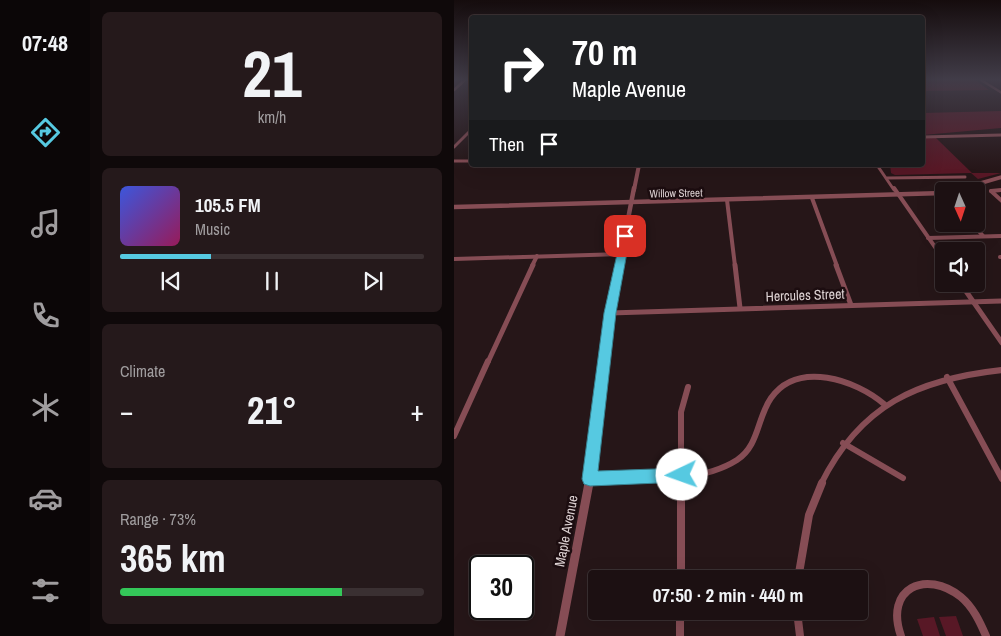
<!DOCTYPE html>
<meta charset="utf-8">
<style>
:root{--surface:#1c1012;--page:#25191b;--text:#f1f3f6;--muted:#a09d9f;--line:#3a3032;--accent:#56c9e1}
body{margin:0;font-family:"Archivo Narrow",sans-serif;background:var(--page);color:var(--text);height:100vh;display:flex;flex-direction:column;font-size:19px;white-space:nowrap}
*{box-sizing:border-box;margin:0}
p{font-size:16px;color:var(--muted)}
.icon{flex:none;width:28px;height:28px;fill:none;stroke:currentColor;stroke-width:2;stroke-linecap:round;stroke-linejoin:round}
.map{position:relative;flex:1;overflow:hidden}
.sheet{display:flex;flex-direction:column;gap:12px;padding:12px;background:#0f090a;width:364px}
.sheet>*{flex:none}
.top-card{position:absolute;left:15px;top:15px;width:456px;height:152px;border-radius:5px;box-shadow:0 5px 20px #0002,0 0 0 1px var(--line);background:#202124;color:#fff;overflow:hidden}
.needle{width:32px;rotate:177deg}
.controls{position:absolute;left:481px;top:182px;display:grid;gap:10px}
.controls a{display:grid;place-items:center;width:50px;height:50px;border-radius:5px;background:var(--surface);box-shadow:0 5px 20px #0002,0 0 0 1px var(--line);font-size:25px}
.speed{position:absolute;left:15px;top:555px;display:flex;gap:10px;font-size:25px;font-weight:700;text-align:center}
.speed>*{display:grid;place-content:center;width:65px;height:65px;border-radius:50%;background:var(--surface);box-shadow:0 5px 20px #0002,0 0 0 1px var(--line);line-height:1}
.speed .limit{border:2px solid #111;border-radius:8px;background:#fff;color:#111}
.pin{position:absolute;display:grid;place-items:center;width:42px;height:42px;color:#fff;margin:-21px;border-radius:10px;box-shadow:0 2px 8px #0006}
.me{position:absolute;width:55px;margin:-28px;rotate:267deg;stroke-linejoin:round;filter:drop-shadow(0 0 4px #0008)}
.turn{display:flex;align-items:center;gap:18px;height:105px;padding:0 20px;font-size:22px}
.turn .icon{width:65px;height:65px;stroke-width:2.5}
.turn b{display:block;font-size:35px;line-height:42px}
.then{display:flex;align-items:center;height:48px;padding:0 20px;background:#0003;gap:10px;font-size:19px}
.big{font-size:38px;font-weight:700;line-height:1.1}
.sheet .tile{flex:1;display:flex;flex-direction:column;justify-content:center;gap:8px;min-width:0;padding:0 18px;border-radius:8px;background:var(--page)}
.sheet .dial{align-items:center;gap:0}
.dial b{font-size:65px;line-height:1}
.song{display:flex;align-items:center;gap:15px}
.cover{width:60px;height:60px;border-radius:8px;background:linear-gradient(135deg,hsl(230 70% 55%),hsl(330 70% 35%))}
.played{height:5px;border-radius:2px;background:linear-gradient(90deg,var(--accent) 30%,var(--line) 30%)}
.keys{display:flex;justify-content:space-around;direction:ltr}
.heat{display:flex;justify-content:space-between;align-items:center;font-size:28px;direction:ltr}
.charge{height:8px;border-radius:4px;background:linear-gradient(90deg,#34c759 73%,var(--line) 0)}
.trip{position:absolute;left:134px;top:570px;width:280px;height:50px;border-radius:5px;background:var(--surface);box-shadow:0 5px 20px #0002,0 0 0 1px var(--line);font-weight:700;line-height:50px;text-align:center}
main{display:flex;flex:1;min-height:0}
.menu{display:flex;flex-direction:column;width:90px;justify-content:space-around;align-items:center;background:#0b0607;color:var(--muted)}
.menu .icon{width:35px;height:35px}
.menu .selected{color:var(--accent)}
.menu b{font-size:22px;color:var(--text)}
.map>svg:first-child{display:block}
.green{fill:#581826}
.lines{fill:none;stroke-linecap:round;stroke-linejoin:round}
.minor-far5{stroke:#864d55;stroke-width:2.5}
.minor-far4{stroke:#864d55;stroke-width:3}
.minor-far3{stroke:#864d55;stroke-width:4}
.minor-far2{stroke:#864d55;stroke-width:5}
.minor-far1{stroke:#864d55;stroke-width:6}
.minor{stroke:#864d55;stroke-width:8}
.tertiary-far5{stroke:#864d55;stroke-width:2.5}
.tertiary-far4{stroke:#864d55;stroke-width:4}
.tertiary-far3{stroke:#864d55;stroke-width:4.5}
.tertiary-far2{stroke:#864d55;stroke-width:5.5}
.tertiary-far1{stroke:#864d55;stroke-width:7}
.tertiary{stroke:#864d55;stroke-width:9}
.route{fill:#56c9e1;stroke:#388392}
.labels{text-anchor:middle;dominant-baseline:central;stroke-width:5;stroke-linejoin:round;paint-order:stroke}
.far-street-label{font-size:11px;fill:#dcd1d2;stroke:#1c0d10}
.street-label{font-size:14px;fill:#dcd1d2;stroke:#1c0d10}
</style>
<main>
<nav class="menu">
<b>07:48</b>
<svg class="icon selected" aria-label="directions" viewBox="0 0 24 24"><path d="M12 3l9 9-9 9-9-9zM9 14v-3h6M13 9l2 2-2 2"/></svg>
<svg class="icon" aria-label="music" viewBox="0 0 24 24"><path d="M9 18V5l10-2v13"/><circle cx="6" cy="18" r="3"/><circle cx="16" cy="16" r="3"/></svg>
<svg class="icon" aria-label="phone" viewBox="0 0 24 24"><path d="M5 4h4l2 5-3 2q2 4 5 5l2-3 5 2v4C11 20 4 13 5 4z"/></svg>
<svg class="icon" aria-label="climate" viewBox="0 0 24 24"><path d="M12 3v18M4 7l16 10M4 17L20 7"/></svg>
<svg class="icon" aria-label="car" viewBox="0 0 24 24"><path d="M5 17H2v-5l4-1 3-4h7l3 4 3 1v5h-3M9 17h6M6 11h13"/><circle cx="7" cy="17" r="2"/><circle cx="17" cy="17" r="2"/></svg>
<svg class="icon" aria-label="filters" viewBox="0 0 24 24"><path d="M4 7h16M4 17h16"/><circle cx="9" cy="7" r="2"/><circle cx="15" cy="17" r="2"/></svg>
</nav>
<section class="sheet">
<div class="tile dial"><b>21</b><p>km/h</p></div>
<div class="tile">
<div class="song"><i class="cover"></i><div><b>105.5 FM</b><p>Music</p></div></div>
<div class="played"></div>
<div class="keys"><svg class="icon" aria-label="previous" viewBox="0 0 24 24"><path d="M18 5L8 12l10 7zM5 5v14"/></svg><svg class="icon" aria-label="pause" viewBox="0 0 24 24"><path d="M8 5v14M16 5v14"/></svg><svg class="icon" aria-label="next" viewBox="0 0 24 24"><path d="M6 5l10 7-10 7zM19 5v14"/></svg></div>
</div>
<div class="tile"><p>Climate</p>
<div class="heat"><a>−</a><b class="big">21°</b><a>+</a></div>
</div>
<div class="tile"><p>Range · 73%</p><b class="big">365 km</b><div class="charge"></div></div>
</section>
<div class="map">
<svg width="548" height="636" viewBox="0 0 548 636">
<rect width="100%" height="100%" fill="#261618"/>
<g class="green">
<polygon points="469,80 521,80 535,90 469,91"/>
<polygon points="547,111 547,128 469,135 469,113"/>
<polygon points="469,138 482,138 518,173 547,173 524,179 517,173 441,175 437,173 436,165 469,165"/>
<polygon points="502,616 509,636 492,636 485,617"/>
<polygon points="480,617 486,636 469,636 463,619"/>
</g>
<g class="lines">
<polyline class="minor-far5" points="0,90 11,80"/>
<g class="minor-far4">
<polyline points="469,137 548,135"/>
<polyline points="0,147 18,129"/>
<polyline points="0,161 18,161"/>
<polyline points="423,165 440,190"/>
<polyline points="433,178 511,177"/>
</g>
<g class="minor-far3">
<polyline points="440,188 490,260"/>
<polyline points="537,191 548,201"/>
<polyline points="537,191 548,190"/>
<polyline points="358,198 383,266"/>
<polyline points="273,200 281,266"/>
<polyline points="519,224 529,236"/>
<polyline points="474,238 548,236"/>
<polyline points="546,257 548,257"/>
<polyline points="0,259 168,254"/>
<polyline points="78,266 83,256"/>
</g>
<g class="minor-far2">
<polyline points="281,265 286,308"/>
<polyline points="382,265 397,305"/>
<polyline points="507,284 548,343"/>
<polyline points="156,313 548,301"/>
<polyline points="34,362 79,265"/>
</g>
<g class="minor-far1">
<polyline points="493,377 548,479"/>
<polyline points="0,436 34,361"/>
<polyline points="389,443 449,478"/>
<path d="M136 479C182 477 242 486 283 460 305 446 303 418 317 398 344 360 402 380 430 404"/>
<polyline points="227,484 227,412 234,387"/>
<path d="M367 484C406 405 464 379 548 370"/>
</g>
<g class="minor">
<polyline points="227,483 227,579"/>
<polyline points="344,579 355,515 368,483"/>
<polyline points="226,611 226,636"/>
<polyline points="343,611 346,636"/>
<path d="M447 636C430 588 472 569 507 597 519 607 526 622 532 636"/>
</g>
<polyline class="tertiary-far5" points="527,80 548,93"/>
<g class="tertiary-far4">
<polyline points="180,190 185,165"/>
<polyline points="503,190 548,177"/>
</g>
<g class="tertiary-far3">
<polyline points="498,191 507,188"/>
<polyline points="0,207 490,193"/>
<polyline points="165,266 180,188"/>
</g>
<polyline class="tertiary-far2" points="150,362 156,313 165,265"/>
<polyline class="tertiary-far1" points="135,484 150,361"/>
<polyline class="tertiary" points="106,636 135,483"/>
</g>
<linearGradient id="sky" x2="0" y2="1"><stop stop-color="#150c0d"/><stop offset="0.47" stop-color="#413c48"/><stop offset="1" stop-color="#413c48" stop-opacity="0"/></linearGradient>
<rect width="548" height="169" fill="url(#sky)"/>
<polygon class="route" points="171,234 176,236 162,313 144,471 228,468 234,470 236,475 234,480 228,482 136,486 130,484 128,479 150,313 167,236"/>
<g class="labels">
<g class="far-street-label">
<text transform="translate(222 193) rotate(-1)">Willow Street</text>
</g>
<g class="street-label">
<text transform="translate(351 295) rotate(-2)">Hercules Street</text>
<text transform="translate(112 531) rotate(-79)">Maple Avenue</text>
</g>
</g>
</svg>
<div class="controls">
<a><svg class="needle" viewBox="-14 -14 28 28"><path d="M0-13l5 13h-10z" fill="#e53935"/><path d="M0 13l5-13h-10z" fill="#a09d9f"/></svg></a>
<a><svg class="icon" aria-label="sound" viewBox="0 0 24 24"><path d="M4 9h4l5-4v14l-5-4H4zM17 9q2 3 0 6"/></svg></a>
</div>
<div class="speed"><div class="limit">30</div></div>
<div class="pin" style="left:171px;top:236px;background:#d93025"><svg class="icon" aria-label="arrive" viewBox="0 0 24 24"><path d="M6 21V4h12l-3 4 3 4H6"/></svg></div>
<svg class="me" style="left:228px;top:475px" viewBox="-20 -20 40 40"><circle r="19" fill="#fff"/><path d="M0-13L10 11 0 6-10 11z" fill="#56c9e1"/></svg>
<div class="trip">07:50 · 2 min · 440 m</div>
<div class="top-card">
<div class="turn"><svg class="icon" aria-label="right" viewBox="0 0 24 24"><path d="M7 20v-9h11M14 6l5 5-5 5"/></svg><div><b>70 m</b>Maple Avenue</div></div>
<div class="then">Then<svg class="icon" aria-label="arrive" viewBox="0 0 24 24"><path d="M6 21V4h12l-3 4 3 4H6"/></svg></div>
</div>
</div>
</main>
